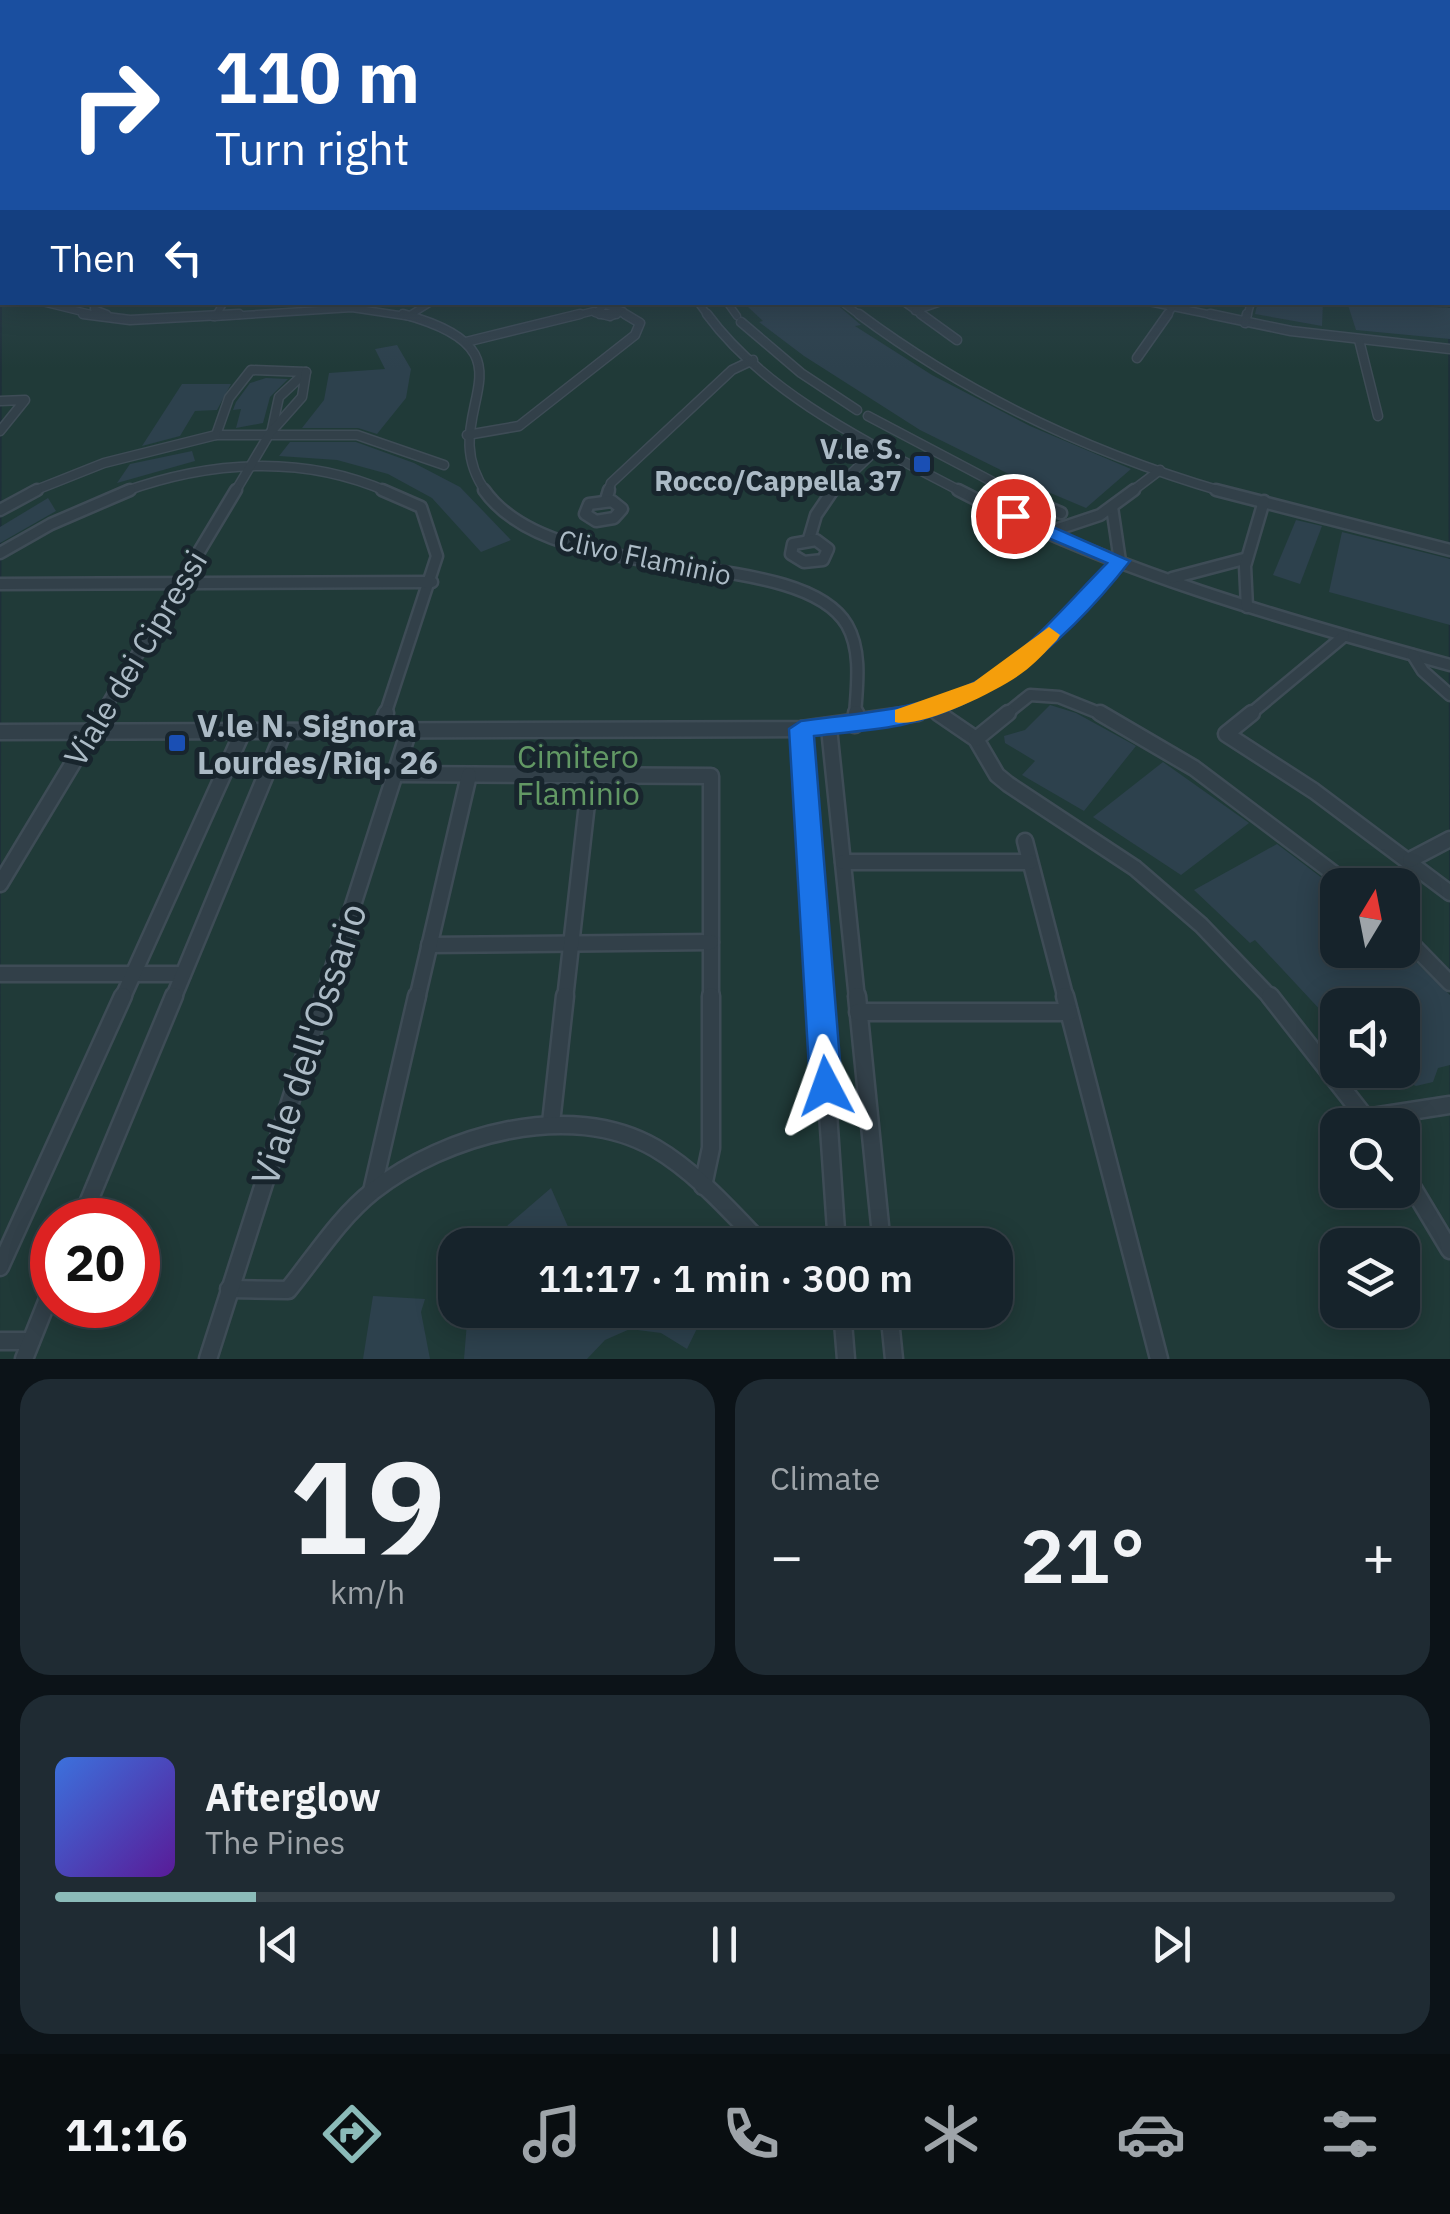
<!DOCTYPE html>
<meta charset="utf-8">
<style>
:root{--surface:#16232b;--page:#1f2b33;--text:#f1f3f6;--muted:#9ea4a9;--line:#354047;--accent:#8bbbb9}
body{margin:0;font-family:"IBM Plex Sans",sans-serif;background:var(--page);color:var(--text);height:100vh;display:flex;flex-direction:column;font-size:38px;white-space:nowrap}
*{box-sizing:border-box;margin:0}
p{font-size:32px;color:var(--muted)}
.icon{flex:none;width:55px;height:55px;fill:none;stroke:currentColor;stroke-width:2;stroke-linecap:round;stroke-linejoin:round}
.map{position:relative;height:1359px;overflow:hidden}
.side{display:flex;flex-direction:column;gap:20px;padding:20px;background:#0c1318;flex:1}
.side>*{flex:none}
.banner{position:absolute;left:0px;top:0px;width:1450px;height:305px;box-shadow:0 5px 25px #0003,0 0 0 2px var(--line);background:#1a4fa0;color:#fff;overflow:hidden}
.needle{width:65px;rotate:10deg}
.tools{position:absolute;left:1320px;top:868px;display:grid;gap:20px}
.tools a{display:grid;place-items:center;width:100px;height:100px;border-radius:20px;background:var(--surface);box-shadow:0 5px 25px #0003,0 0 0 2px var(--line);font-size:50px}
.speed{position:absolute;left:30px;top:1198px;display:flex;gap:20px;font-size:50px;font-weight:700;text-align:center}
.speed>*{display:grid;place-content:center;width:130px;height:130px;border-radius:50%;background:var(--surface);box-shadow:0 5px 25px #0003,0 0 0 2px var(--line);line-height:1}
.speed .limit{border:15px solid #d22;background:#fff;color:#111}
.pin{position:absolute;display:grid;place-items:center;width:85px;height:85px;color:#fff;margin:-42px;border:5px solid #fff;border-radius:50%;box-shadow:0 2px 10px #0007}
.me{position:absolute;width:110px;margin:-55px;rotate:356deg;stroke-linejoin:round;filter:drop-shadow(0 0 8px #0008)}
.turn{display:flex;align-items:center;gap:35px;height:210px;padding:0 50px;font-size:45px}
.turn .icon{width:130px;height:130px;stroke-width:2.5}
.turn b{display:block;font-size:70px;line-height:85px}
.then{display:flex;align-items:center;height:95px;padding:0 50px;background:#0003;gap:20px;font-size:38px}
.big{font-size:75px;font-weight:600;line-height:1.1}
.side .widget{flex:1;display:flex;flex-direction:column;justify-content:center;gap:15px;min-width:0;padding:0 35px;border-radius:30px;background:var(--page)}
.side .dial{align-items:center;gap:0}
.dial b{font-size:130px;line-height:1}
.song{display:flex;align-items:center;gap:30px}
.cover{width:120px;height:120px;border-radius:15px;background:linear-gradient(135deg,hsl(220 70% 55%),hsl(270 70% 35%))}
.played{height:10px;border-radius:5px;background:linear-gradient(90deg,var(--accent) 15%,var(--line) 15%)}
.keys{display:flex;justify-content:space-around;direction:ltr}
.heat{display:flex;justify-content:space-between;align-items:center;font-size:55px;direction:ltr}
.side .tiles{flex:1;display:grid;gap:20px;grid-template-columns:1fr 1fr}
.widget:last-child{grid-column:span 2}
.trip{position:absolute;left:438px;top:1228px;width:575px;height:100px;border-radius:30px;background:var(--surface);box-shadow:0 5px 25px #0003,0 0 0 2px var(--line);font-weight:600;line-height:100px;text-align:center}
.tab-bar{display:flex;height:160px;justify-content:space-around;align-items:center;background:#090e11;color:var(--muted)}
.tab-bar .icon{width:70px;height:70px}
.tab-bar .on{color:var(--accent)}
.tab-bar b{font-size:45px;color:var(--text)}
.map>svg:first-child{display:block}
.green{fill:#203a38;fill-rule:evenodd}
.building{fill:#2d414d}
.lines{fill:none;stroke-linecap:round;stroke-linejoin:round}
.lane-far4-casing{stroke:#3e4c56;stroke-width:9}
.lane-far3-casing{stroke:#3e4c56;stroke-width:11}
.lane-far2-casing{stroke:#3e4c56;stroke-width:15}
.lane-far1-casing{stroke:#3e4c56;stroke-width:19}
.lane-casing{stroke:#3e4c56;stroke-width:21}
.highway-casing{stroke:#3c4b54;stroke-width:45}
.lane-far4{stroke:#324049;stroke-width:6}
.lane-far3{stroke:#324049;stroke-width:8}
.lane-far2{stroke:#324049;stroke-width:10}
.lane-far1{stroke:#324049;stroke-width:14}
.lane{stroke:#324049;stroke-width:16}
.highway{stroke:#705c4e;stroke-width:40}
.route{fill:#1a73e8;stroke:#114b97;stroke-width:2.5}
.slow{fill:#f59e0b}
.transit-dot{fill:#1a4fb4;stroke:#18252d;stroke-width:4}
.labels{text-anchor:middle;dominant-baseline:central;stroke-width:10;stroke-linejoin:round;paint-order:stroke}
.far-poi-label{font-size:28px;font-weight:bold;fill:#acbbc6;stroke:#18252d;text-anchor:end}
.far-street-label{font-size:28px;fill:#acbbc6;stroke:#18252d}
.street-label{font-size:32px;fill:#acbbc6;stroke:#18252d}
.poi-label{font-size:32px;font-weight:bold;fill:#acbbc6;stroke:#18252d;text-anchor:start}
.park-label{font-size:32px;fill:#629864;stroke:#18252d}
.near-street-label{font-size:38px;fill:#acbbc6;stroke:#18252d}
</style>
<div class="map">
<svg width="1450" height="1359" viewBox="0 0 1450 1359">
<rect width="100%" height="100%" fill="#1e2f39"/>
<path class="green" d="M1448 212 1450 1359H0L2 217V302H1448ZM1338 885H1402V950H1338ZM1338 1005H1402V1070H1338ZM1338 1125H1402V1190H1338ZM52 1220H138V1305H52ZM455 1245H995V1310H455ZM1338 1245H1402V1310H1338Z"/>
<g class="building">
<polygon points="771,302 834,302 861,325 855,326 932,375 1030,426 1131,469 1086,508 1029,484 920,430 804,356 759,322 763,321 748,307"/>
<polygon points="1258,302 1323,302 1322,326 1255,314"/>
<polygon points="1347,302 1450,308 1450,339 1356,330"/>
<polygon points="397,345 411,369 406,398 377,434 358,428 302,428 324,400 329,373 385,369 375,349"/>
<polygon points="266,378 288,379 270,397 263,423 236,428 241,409 233,410 236,402 250,383"/>
<polygon points="182,384 231,384 217,410 195,411 180,436 142,446"/>
<polygon points="290,442 356,442 414,463 460,487 511,540 481,552 432,498 388,474 337,460 279,456"/>
<polygon points="192,451 195,461 117,483 130,464"/>
<polygon points="48,498 56,511 0,543 0,527"/>
<polygon points="1296,520 1322,526 1300,584 1273,575"/>
<polygon points="1342,532 1450,559 1450,625 1329,592"/>
<polygon points="1050,705 1076,713 1136,746 1084,811 1022,775 1035,761 1005,743 1004,736 1025,730"/>
<polygon points="1163,762 1249,823 1181,875 1093,817"/>
<polygon points="1277,844 1338,890 1338,950 1374,950 1378,954 1403,950 1450,995 1450,1065 1438,1068 1433,1082 1416,1086 1402,1080 1402,1005 1338,1005 1338,1029 1255,940 1250,943 1194,890"/>
<polygon points="551,1188 576,1245 494,1245 508,1225"/>
<polygon points="373,1296 425,1299 421,1312 430,1359 363,1359"/>
<polygon points="468,1310 706,1310 687,1349 661,1333 630,1329 605,1340 587,1359 464,1359"/>
</g>
<g class="lines">
<g class="lane-far4-casing">
<g id="lane-far4">
<polyline points="42,302 103,317"/>
<polyline points="94,302 94,309 107,314"/>
<polyline points="698,302 709,317"/>
<polyline points="727,302 737,316"/>
<polyline points="842,302 862,317"/>
<polyline points="904,302 925,317"/>
<polyline points="1149,302 1222,317"/>
<polyline points="915,311 941,302"/>
<polyline points="622,313 629,317"/>
<polyline points="410,315 431,302"/>
<polyline points="213,317 352,308 412,317"/>
<polyline points="215,317 224,302"/>
<polyline points="570,317 594,311"/>
<polyline points="610,317 595,313 605,305 623,311 610,317"/>
<polyline points="1166,317 1172,308"/>
<polyline points="1247,317 1251,302"/>
</g>
</g>
<g class="lane-far3-casing">
<g id="lane-far3">
<polyline points="83,314 130,320 239,314"/>
<path d="M403 314C550 354 429 412 486 492"/>
<polyline points="600,314 616,314"/>
<path d="M707 314C767 396 875 446 962 492"/>
<path d="M859 314C969 396 1093 454 1224 492"/>
<polyline points="921,314 957,340"/>
<polyline points="1210,314 1291,331 1450,349"/>
<polyline points="741,322 801,373 857,410"/>
<polyline points="1245,323 1247,314"/>
<polyline points="1359,340 1378,416"/>
<polyline points="466,342 580,314"/>
<polyline points="1137,358 1168,314"/>
<polyline points="0,401 25,400 0,431"/>
<polyline points="868,416 1012,492"/>
<polyline points="272,429 279,397 306,372 251,370 229,398 216,435 357,435 444,465"/>
<polyline points="467,435 519,426 635,335 640,323 625,314"/>
<polyline points="31,492 104,463 216,435"/>
<path d="M123 492C209 461 302 454 388 492"/>
<polyline points="235,492 270,433 302,397 306,372"/>
<polyline points="608,492 611,483 732,370 753,360"/>
<polyline points="832,492 879,447"/>
<polyline points="1131,492 1160,470"/>
</g>
</g>
<g class="lane-far2-casing">
<g id="lane-far2">
<polyline points="382,490 421,507 437,556 385,715"/>
<path d="M484 490C555 591 798 543 847 625 862 651 857 686 855 715"/>
<path d="M958 490C1112 571 1282 619 1450 665"/>
<polyline points="1006,490 1061,513"/>
<polyline points="1216,490 1450,550"/>
<polyline points="606,500 609,490"/>
<polygon points="612,501 622,509 614,518 596,521 585,514 589,504"/>
<polyline points="1112,507 1120,561"/>
<polyline points="0,510 37,490"/>
<polyline points="1049,532 1100,515 1134,490"/>
<polyline points="809,539 816,515 833,490"/>
<polygon points="816,540 828,549 823,560 804,562 791,554 793,544"/>
<polyline points="0,553 51,524 130,490"/>
<polyline points="1172,578 1244,559"/>
<polyline points="0,584 432,582"/>
<polyline points="1247,607 1245,566 1264,501"/>
<polyline points="1413,655 1423,671 1450,695"/>
<polyline points="933,709 942,715"/>
<polyline points="101,715 236,490"/>
<path d="M908 715C1002 695 1057 628 1120 561"/>
<polyline points="1005,715 1030,695 1059,697 1104,715"/>
<polyline points="1249,715 1344,636"/>
</g>
</g>
<g class="lane-far1-casing">
<g id="lane-far1">
<polyline points="938,713 976,739 997,775 1008,784 1135,868 1201,925 1272,999"/>
<polyline points="1100,713 1194,768 1349,885"/>
<polyline points="1252,713 1226,734 1314,791 1450,893"/>
<polyline points="855,725 856,713"/>
<polyline points="829,728 857,999"/>
<polyline points="380,729 386,713"/>
<polyline points="801,729 820,999"/>
<polyline points="0,732 801,729 918,713"/>
<polyline points="976,739 1008,713"/>
<polyline points="395,774 711,776 711,999"/>
<polyline points="1025,841 1066,999"/>
<polyline points="1410,860 1450,839"/>
<polyline points="843,862 1030,862"/>
<polyline points="0,884 103,713"/>
<polyline points="1402,934 1450,983"/>
<polyline points="429,945 711,942"/>
<polyline points="0,974 183,974"/>
<polyline points="122,999 243,731"/>
<polyline points="173,999 284,731"/>
<polyline points="323,999 409,730"/>
<polyline points="417,999 469,775"/>
<polyline points="565,999 590,777"/>
</g>
</g>
<g class="lane-casing">
<g id="lane">
<polyline points="820,996 837,1245"/>
<polyline points="857,996 882,1245"/>
<polyline points="1065,996 1159,1359"/>
<polyline points="1270,996 1371,1125"/>
<polyline points="858,1012 1069,1012"/>
<polyline points="1366,1118 1450,1105"/>
<polyline points="551,1123 565,996"/>
<polyline points="1402,1170 1450,1250"/>
<polyline points="703,1186 711,1148 711,996"/>
<polyline points="372,1191 417,996"/>
<polyline points="81,1220 174,996"/>
<polyline points="0,1267 123,996"/>
<path d="M229 1289 288 1290C315 1257 339 1218 373 1191 445 1135 570 1099 655 1148 696 1172 730 1211 763 1245"/>
<polyline points="842,1310 846,1359"/>
<polyline points="889,1310 894,1359"/>
<polyline points="0,1341 31,1341"/>
<polyline points="24,1359 52,1289"/>
<polyline points="208,1359 324,996"/>
</g>
</g>
<g class="highway-casing">
<polyline id="highway" points="0,200 2,198"/>
</g>
<use href="#lane-far4" class="lane-far4"/>
<use href="#lane-far3" class="lane-far3"/>
<use href="#lane-far2" class="lane-far2"/>
<use href="#lane-far1" class="lane-far1"/>
<use href="#lane" class="lane"/>
<use href="#highway" class="highway"/>
</g>
<linearGradient id="sky" x2="0" y2="1"><stop stop-color="#101a1f"/><stop offset="0.48" stop-color="#3b4d5f"/><stop offset="1" stop-color="#3b4d5f" stop-opacity="0"/></linearGradient>
<rect width="1450" height="368" fill="url(#sky)"/>
<path class="route" d="M1006 512H1019L1130 561C1072 636 999 702 905 724 876 731 844 732 814 736L842 1086 837 1097 826 1102 815 1097 810 1086 789 729 801 721C859 713 922 710 975 682 1027 654 1066 604 1107 563L1006 520Z"/>
<path class="slow" d="M1049 627 1060 635 1057 640C1046 651 1035 664 1022 673 1000 690 920 729 895 722V710L974 682Z"/>
<g class="transit-dot">
<rect x="912" y="454" width="20" height="20" rx="5"/>
<rect x="167" y="733" width="20" height="20" rx="5"/>
</g>
<g class="labels">
<g class="far-poi-label">
<text x="902" y="448">V.le S.<tspan x="902" dy="32">Rocco/Cappella 37</tspan></text>
</g>
<g class="far-street-label">
<text transform="translate(645 557) rotate(12)">Clivo Flaminio</text>
</g>
<g class="street-label">
<text transform="translate(135 658) rotate(-59)">Viale dei Cipressi</text>
</g>
<g class="poi-label">
<text x="197" y="725">V.le N. Signora<tspan x="197" dy="37">Lourdes/Riq. 26</tspan></text>
</g>
<g class="park-label">
<text x="578" y="756">Cimitero<tspan x="578" dy="37">Flaminio</tspan></text>
</g>
<g class="near-street-label">
<text transform="translate(308 1044) rotate(-72)">Viale dell'Ossario</text>
</g>
</g>
</svg>
<div class="tools">
<a><svg class="needle" viewBox="-14 -14 28 28"><path d="M0-13l5 13h-10z" fill="#e53935"/><path d="M0 13l5-13h-10z" fill="#9ea4a9"/></svg></a>
<a><svg class="icon" aria-label="sound" viewBox="0 0 24 24"><path d="M4 9h4l5-4v14l-5-4H4zM17 9q2 3 0 6"/></svg></a>
<a><svg class="icon" aria-label="search" viewBox="0 0 24 24"><circle cx="10" cy="10" r="6"/><path d="M15 15l6 6"/></svg></a>
<a><svg class="icon" aria-label="layers" viewBox="0 0 24 24"><path d="M12 4l9 5-9 5-9-5zM3 14l9 5 9-5"/></svg></a>
</div>
<div class="speed"><div class="limit">20</div></div>
<div class="pin" style="left:1013px;top:516px;background:#d93025"><svg class="icon" aria-label="arrive" viewBox="0 0 24 24"><path d="M6 21V4h12l-3 4 3 4H6"/></svg></div>
<svg class="me" style="left:826px;top:1086px" viewBox="-20 -20 40 40"><path d="M0-17L14 15 0 8-14 15z" fill="#1a73e8" stroke="#fff" stroke-width="4"/></svg>
<div class="trip">11:17 · 1 min · 300 m</div>
<div class="banner">
<div class="turn"><svg class="icon" aria-label="right" viewBox="0 0 24 24"><path d="M7 20v-9h11M14 6l5 5-5 5"/></svg><div><b>110 m</b>Turn right</div></div>
<div class="then">Then<svg class="icon" aria-label="left" viewBox="0 0 24 24"><path d="M17 20v-9H6M10 6l-5 5 5 5"/></svg></div>
</div>
</div>
<section class="side">
<div class="tiles">
<div class="widget dial"><b>19</b><p>km/h</p></div>
<div class="widget"><p>Climate</p>
<div class="heat"><a>−</a><b class="big">21°</b><a>+</a></div>
</div>
<div class="widget">
<div class="song"><i class="cover"></i><div><b>Afterglow</b><p>The Pines</p></div></div>
<div class="played"></div>
<div class="keys"><svg class="icon" aria-label="previous" viewBox="0 0 24 24"><path d="M18 5L8 12l10 7zM5 5v14"/></svg><svg class="icon" aria-label="pause" viewBox="0 0 24 24"><path d="M8 5v14M16 5v14"/></svg><svg class="icon" aria-label="next" viewBox="0 0 24 24"><path d="M6 5l10 7-10 7zM19 5v14"/></svg></div>
</div>
</div>
</section>
<nav class="tab-bar">
<b>11:16</b>
<svg class="icon on" aria-label="directions" viewBox="0 0 24 24"><path d="M12 3l9 9-9 9-9-9zM9 14v-3h6M13 9l2 2-2 2"/></svg>
<svg class="icon" aria-label="music" viewBox="0 0 24 24"><path d="M9 18V5l10-2v13"/><circle cx="6" cy="18" r="3"/><circle cx="16" cy="16" r="3"/></svg>
<svg class="icon" aria-label="phone" viewBox="0 0 24 24"><path d="M5 4h4l2 5-3 2q2 4 5 5l2-3 5 2v4C11 20 4 13 5 4z"/></svg>
<svg class="icon" aria-label="climate" viewBox="0 0 24 24"><path d="M12 3v18M4 7l16 10M4 17L20 7"/></svg>
<svg class="icon" aria-label="car" viewBox="0 0 24 24"><path d="M5 17H2v-5l4-1 3-4h7l3 4 3 1v5h-3M9 17h6M6 11h13"/><circle cx="7" cy="17" r="2"/><circle cx="17" cy="17" r="2"/></svg>
<svg class="icon" aria-label="filters" viewBox="0 0 24 24"><path d="M4 7h16M4 17h16"/><circle cx="9" cy="7" r="2"/><circle cx="15" cy="17" r="2"/></svg>
</nav>
